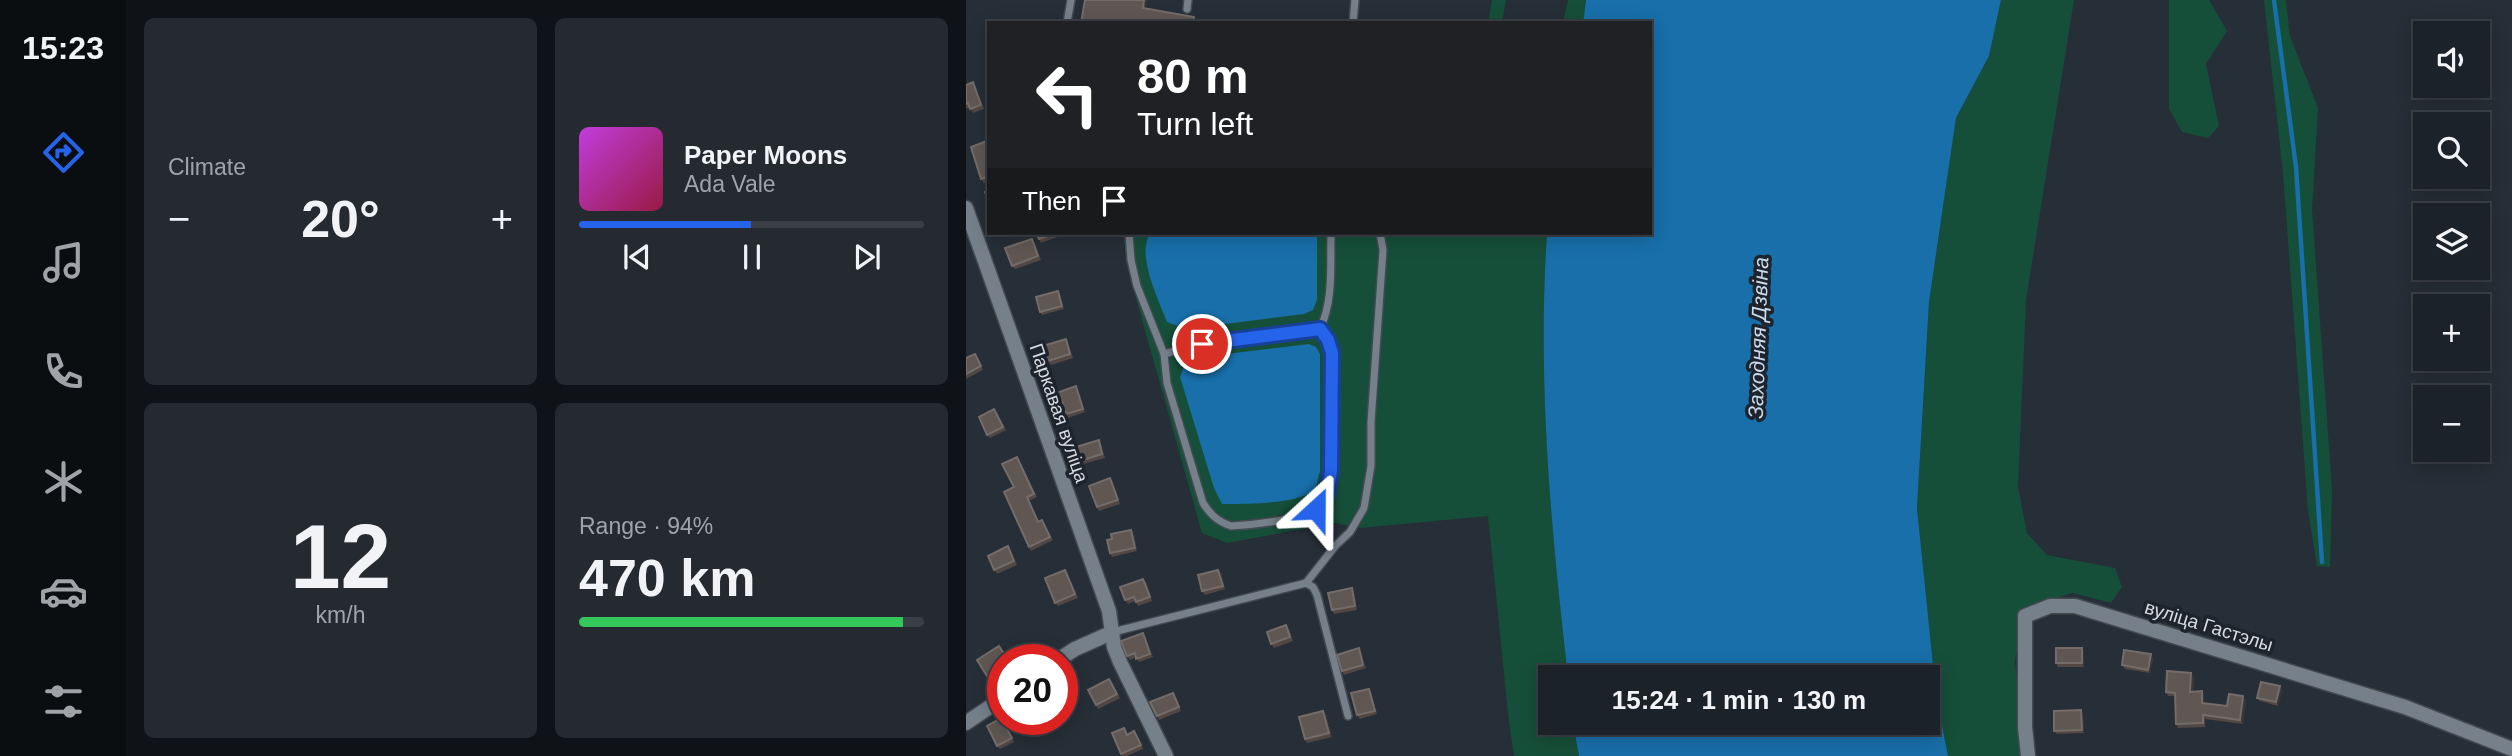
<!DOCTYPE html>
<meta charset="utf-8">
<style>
:root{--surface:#1c2229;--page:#252a31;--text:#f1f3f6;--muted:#a0a4a8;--line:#3a3f46;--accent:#2563eb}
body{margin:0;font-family:Arial,sans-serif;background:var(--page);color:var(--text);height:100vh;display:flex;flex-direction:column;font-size:26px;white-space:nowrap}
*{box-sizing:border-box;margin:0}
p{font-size:23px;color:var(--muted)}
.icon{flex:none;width:38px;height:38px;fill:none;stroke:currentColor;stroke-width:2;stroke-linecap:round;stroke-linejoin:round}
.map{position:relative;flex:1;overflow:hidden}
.panel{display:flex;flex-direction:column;gap:18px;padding:18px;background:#0f1317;width:840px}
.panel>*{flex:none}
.hud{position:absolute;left:21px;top:21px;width:665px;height:214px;border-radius:0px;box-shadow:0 4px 18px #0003,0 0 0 2px var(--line);background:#202124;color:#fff;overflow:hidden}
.buttons{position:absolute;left:1447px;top:21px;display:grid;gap:14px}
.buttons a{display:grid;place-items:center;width:77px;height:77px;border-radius:0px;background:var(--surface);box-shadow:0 4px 18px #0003,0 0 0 2px var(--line);font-size:35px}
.speed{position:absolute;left:21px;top:644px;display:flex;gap:14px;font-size:35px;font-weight:700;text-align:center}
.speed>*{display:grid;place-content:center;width:91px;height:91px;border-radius:50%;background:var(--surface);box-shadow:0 4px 18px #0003,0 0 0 2px var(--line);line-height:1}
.speed .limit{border:10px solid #d22;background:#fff;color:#111}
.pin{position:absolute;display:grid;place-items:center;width:60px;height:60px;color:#fff;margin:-30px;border:4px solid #fff;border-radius:50%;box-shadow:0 2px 7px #0007}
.me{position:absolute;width:77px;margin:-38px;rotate:24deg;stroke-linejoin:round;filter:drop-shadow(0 0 5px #0008)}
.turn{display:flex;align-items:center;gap:24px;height:147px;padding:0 35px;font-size:32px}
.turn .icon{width:91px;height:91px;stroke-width:2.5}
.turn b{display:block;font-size:49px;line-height:60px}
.then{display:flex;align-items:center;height:66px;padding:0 35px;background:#0003;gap:14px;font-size:26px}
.big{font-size:52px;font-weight:600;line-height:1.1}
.panel .tile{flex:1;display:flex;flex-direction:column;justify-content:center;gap:10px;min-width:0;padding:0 24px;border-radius:10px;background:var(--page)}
.panel .dial{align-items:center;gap:0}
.dial b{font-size:91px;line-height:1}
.song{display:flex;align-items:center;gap:21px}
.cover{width:84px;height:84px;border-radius:10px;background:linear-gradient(135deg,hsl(290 70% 55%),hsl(340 70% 35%))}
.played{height:7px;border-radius:4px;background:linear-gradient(90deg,var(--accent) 50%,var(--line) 50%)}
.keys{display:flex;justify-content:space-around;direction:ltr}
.heat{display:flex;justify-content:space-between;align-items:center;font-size:38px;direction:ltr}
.charge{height:10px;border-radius:5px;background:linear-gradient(90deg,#34c759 94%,var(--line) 0)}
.panel .tiles{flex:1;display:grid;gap:18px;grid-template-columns:repeat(2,1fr)}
.trip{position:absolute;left:572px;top:665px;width:402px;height:70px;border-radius:0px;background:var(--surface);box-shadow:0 4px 18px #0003,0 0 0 2px var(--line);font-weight:600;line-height:70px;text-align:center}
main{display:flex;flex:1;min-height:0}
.dock{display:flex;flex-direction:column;width:126px;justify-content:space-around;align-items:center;background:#0b0e10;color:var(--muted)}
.dock .icon{width:49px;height:49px}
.dock .active{color:var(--accent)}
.dock b{font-size:32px;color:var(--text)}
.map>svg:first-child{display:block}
.green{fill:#164f39}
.water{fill:#186faa}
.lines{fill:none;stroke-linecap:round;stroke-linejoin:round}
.stream{stroke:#186faa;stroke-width:4.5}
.service-casing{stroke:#434951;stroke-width:10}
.minor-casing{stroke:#434951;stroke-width:17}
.service{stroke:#76808a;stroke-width:7}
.minor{stroke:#76808a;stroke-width:14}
.wall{fill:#524742}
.shaded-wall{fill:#3a3636}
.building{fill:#605753;stroke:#736c69;stroke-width:2}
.route-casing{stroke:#184099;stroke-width:18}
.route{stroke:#2563eb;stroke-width:12}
.labels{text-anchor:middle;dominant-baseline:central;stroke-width:7;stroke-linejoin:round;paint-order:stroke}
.street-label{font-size:19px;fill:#d6dbe1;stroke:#1d242d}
.water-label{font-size:21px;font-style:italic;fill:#cadcec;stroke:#1d242d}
</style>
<main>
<nav class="dock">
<b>15:23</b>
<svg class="icon active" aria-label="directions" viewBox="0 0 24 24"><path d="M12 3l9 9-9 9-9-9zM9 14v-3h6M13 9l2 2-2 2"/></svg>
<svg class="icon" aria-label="music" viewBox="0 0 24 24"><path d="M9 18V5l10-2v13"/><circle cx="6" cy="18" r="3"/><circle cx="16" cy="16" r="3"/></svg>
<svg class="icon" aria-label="phone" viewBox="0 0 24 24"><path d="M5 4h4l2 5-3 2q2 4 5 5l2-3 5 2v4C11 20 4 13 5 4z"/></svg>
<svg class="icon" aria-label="climate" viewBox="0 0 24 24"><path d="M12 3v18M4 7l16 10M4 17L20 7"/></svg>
<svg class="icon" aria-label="car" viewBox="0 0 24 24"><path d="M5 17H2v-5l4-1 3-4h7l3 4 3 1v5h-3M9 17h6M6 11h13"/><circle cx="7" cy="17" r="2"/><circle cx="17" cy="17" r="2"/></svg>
<svg class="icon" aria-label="filters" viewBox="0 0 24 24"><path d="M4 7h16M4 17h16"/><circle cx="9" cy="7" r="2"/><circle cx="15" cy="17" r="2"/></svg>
</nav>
<section class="panel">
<div class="tiles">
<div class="tile"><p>Climate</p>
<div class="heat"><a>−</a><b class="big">20°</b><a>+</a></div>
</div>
<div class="tile">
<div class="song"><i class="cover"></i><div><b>Paper Moons</b><p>Ada Vale</p></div></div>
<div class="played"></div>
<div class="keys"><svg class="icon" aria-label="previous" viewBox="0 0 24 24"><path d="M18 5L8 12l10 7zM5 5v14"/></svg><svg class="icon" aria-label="pause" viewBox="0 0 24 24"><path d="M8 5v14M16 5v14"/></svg><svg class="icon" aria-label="next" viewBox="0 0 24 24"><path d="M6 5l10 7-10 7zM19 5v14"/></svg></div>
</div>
<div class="tile dial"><b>12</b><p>km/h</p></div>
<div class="tile"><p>Range · 94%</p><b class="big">470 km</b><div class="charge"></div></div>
</div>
</section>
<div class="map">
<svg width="1546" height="756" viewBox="0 0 1546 756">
<rect width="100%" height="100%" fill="#262e37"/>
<g class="green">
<polygon points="526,0 540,0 536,23 522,23"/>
<polygon points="602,0 620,0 617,23 597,23"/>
<polygon points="1035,0 1108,0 1060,300 1052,487 1061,533 1081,555 1149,568 1156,587 1145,603 1107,593 1058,607 1049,661 1058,756 982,756 970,694 951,508 963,302 990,118 1023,56"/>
<polygon points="1203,0 1243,0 1261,31 1240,64 1253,126 1242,138 1216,132 1203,109"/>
<polygon points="1298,0 1320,0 1324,36 1352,108 1346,209 1366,489 1364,567 1351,566 1342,511 1317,173"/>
<path d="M158 233H581C571 380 585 531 602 677H584V723H607L613 756H548L543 722 522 516 394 528 369 523 261 543 236 533 169 295 160 261Z"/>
</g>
<g class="water">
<path d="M620 0H1035L1023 56 990 118 963 302 951 508 970 694 982 756H613L607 723H962V677H602C585 531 571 380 581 233H684V23H617Z"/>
<path d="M202 233H351V300L347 310 338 314 220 329 201 322C193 301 170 254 184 234Z"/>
<path d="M343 344 350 347 354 354V472C352 476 352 484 349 488 337 505 275 504 256 504L248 488 214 377 218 366 243 356Z"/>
</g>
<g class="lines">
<polyline class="stream" points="1308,0 1330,167 1356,562"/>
<g class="service-casing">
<g id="service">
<polyline points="221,9 222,0"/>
<polyline points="101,23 105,0"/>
<polyline points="387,23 389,0"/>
<path d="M163 233 165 260 171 286 198 354 201 383 237 503C245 515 251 521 265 526 285 525 340 520 354 506 372 489 366 382 366 353L362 340 354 329C368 300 364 265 365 233"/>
<polyline points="198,354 236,344 354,329"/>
<polyline points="340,583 370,545 384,532 398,508 405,466 405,422 417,250 414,233"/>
<polyline points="147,632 340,583 347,587 351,595 382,716"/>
</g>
</g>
<g class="minor-casing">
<g id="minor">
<polyline points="0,208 143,611 148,647 154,662 200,756"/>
<polyline points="92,660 109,649 147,632"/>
<polyline points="0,723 37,698"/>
<polyline points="1062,756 1059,727 1059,616 1084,606 1109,606 1439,707 1546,749"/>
</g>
</g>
<use href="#service" class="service"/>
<use href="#minor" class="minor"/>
</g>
<g class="wall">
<polygon points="7,82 9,86 18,109 7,113 4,107 0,109 0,85"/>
<polygon points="23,140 23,181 18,183 15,179"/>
<polygon points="70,233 99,233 99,234 75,243"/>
<polygon points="68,242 75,260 49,269 46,266"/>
<polygon points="92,291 94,295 98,309 76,315 74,312"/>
<polygon points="102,343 107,358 85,365 82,361"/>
<polygon points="11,357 17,370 0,379 0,358"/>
<polygon points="110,386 112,390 119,412 102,418 100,414"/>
<polygon points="31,413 40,430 24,438 21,435"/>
<polygon points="135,444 139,458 117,464 114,461"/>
<polygon points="53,460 71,497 63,501 73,522 78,524 87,540 65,551 63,547 48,487"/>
<polygon points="144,478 147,482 154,504 133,511 131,507"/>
<polygon points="165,530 168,534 171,551 146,557 144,553 146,539"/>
<polygon points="44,550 51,565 31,574 28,570"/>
<polygon points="252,570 255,573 259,589 239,595 236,591"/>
<polygon points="101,573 112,598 92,606 89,603"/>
<polygon points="177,579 180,582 186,601 172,606 169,601 162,604 159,600"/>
<polygon points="386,588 388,592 391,610 368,614 366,610"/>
<polygon points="320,625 323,629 327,641 308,648 305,644"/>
<polygon points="179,636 187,657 173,662 170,657 164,660 161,656"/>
<polygon points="1118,651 1118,667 1092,667 1090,663"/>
<polygon points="395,652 400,668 378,675 376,671"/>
<polygon points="1187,658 1184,673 1159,669 1156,665"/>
<polygon points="11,660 37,660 37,670 23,679"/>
<polygon points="1228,677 1227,692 1236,691 1238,695 1238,703 1261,706 1280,700 1277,724 1239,719 1239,727 1212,728 1210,724 1209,696 1202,696 1200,692"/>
<polygon points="146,683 154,698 132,709 130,705"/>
<polygon points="1316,690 1312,706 1294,701 1291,698"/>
<polygon points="405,692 411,714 394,719 391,715"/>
<polygon points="210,697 215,711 193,720 191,716"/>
<polygon points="1117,713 1118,733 1091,734 1088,731"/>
<polygon points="360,714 366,737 341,743 339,739"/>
<polygon points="37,722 48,742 34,749 31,746"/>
<polygon points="168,731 177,749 161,756 156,756 155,754 162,734"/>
</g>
<g class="shaded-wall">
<polygon points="178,0 181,0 179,11 177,8"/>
<polygon points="92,291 94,295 98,309 96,306"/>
<polygon points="110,386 112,390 119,412 117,409"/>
<polygon points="144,478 147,482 154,504 152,500"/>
<polygon points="165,530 168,534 171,551 169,548"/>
<polygon points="252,570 255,573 259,589 257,586"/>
<polygon points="386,588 388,592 391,610 389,606"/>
<polygon points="393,648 395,652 400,668 397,665"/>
<polygon points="1116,648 1118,651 1118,667 1116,663"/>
<polygon points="1185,654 1187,658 1184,673 1182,670"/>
<polygon points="1225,673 1228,677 1226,695 1224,692"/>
<polygon points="1314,686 1316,690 1312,706 1310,702"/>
<polygon points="403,689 405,692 411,714 409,711"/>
<polygon points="1236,691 1238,695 1239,706 1236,703"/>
<polygon points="1277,696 1280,700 1277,724 1274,720"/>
<polygon points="1115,710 1117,713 1118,733 1116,730"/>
<polygon points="357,711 360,714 366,737 363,733"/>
</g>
<g class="building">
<polygon points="119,0 178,0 177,8 228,17 227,23 115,23"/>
<polygon points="7,82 15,105 4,109 2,103 0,104 0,85"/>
<polygon points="23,140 23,176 15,179 5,147"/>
<polygon points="23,190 23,202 19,192"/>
<polygon points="70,233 90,233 73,239"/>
<polygon points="66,239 72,256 46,266 39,248"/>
<polygon points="92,291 96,306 74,312 70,297"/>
<polygon points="100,339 104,354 82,361 77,346"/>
<polygon points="9,354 15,366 0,374 0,358"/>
<polygon points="110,386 117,409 100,414 93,392"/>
<polygon points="28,409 37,427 21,435 13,417"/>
<polygon points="133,440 136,454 114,461 110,447"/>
<polygon points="51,457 68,494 61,497 72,522 76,520 84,537 63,547 38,492 48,487 36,464"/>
<polygon points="144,478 152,500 131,507 123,486"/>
<polygon points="165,530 169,548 144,553 141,540 146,539 145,534"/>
<polygon points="42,546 48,561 28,570 22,556"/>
<polygon points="99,570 109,594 89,603 79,578"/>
<polygon points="252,570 257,586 236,591 232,575"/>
<polygon points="177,579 184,597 170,602 168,597 159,600 154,587"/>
<polygon points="386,588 389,606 366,610 362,593"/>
<polygon points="320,625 324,637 305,644 301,632"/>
<polygon points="177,633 184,654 170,659 169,653 161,656 155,641"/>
<polygon points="33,646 42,660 37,660 37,665 21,676 11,660"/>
<polygon points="393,648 397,665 376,671 371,655"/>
<rect x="1090" y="648" width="26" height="15"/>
<polygon points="1158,650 1185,654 1182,670 1156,665"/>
<polygon points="1201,671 1225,673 1224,692 1236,691 1236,703 1261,706 1263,694 1277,696 1274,720 1237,715 1237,723 1210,724 1209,693 1200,692"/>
<polygon points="143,679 151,694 130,705 122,690"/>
<polygon points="1295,682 1314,686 1310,702 1291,698"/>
<polygon points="403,689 409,711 391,715 385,693"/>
<polygon points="207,693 213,707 191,716 184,702"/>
<polygon points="1115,710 1116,730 1088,731 1088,711"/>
<polygon points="357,711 363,733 339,739 333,717"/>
<polygon points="35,718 46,738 31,746 21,726"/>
<polygon points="158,728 161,735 168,731 175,745 155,754 146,733"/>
</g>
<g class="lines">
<g class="route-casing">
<polyline id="route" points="236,344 354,329 362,340 366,353 365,471 361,495 350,509"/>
</g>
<use href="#route" class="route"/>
</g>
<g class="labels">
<g class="street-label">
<text transform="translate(93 413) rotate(71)">Паркавая вуліца</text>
<text transform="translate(1243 626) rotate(17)">вуліца Гастэлы</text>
</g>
<g class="water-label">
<text transform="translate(792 338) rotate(-88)">Заходняя Дзвіна</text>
</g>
</g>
</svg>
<div class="buttons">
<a><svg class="icon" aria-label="sound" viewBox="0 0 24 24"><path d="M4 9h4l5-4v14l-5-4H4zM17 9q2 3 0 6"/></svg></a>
<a><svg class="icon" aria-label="search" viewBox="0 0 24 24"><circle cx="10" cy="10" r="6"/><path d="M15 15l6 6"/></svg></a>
<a><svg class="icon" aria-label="layers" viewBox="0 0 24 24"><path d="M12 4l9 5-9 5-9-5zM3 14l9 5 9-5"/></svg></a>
<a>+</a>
<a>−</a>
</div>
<div class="speed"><div class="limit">20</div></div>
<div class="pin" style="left:236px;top:344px;background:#d93025"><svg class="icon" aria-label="arrive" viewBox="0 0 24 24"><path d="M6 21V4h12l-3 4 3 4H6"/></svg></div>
<svg class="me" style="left:350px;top:509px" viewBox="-20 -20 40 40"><path d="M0-17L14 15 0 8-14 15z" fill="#2563eb" stroke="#fff" stroke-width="4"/></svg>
<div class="trip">15:24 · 1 min · 130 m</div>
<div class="hud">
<div class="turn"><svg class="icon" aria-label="left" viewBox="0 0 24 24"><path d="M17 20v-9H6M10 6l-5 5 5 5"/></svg><div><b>80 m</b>Turn left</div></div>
<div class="then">Then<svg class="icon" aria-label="arrive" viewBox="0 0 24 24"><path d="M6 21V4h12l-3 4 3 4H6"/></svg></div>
</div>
</div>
</main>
